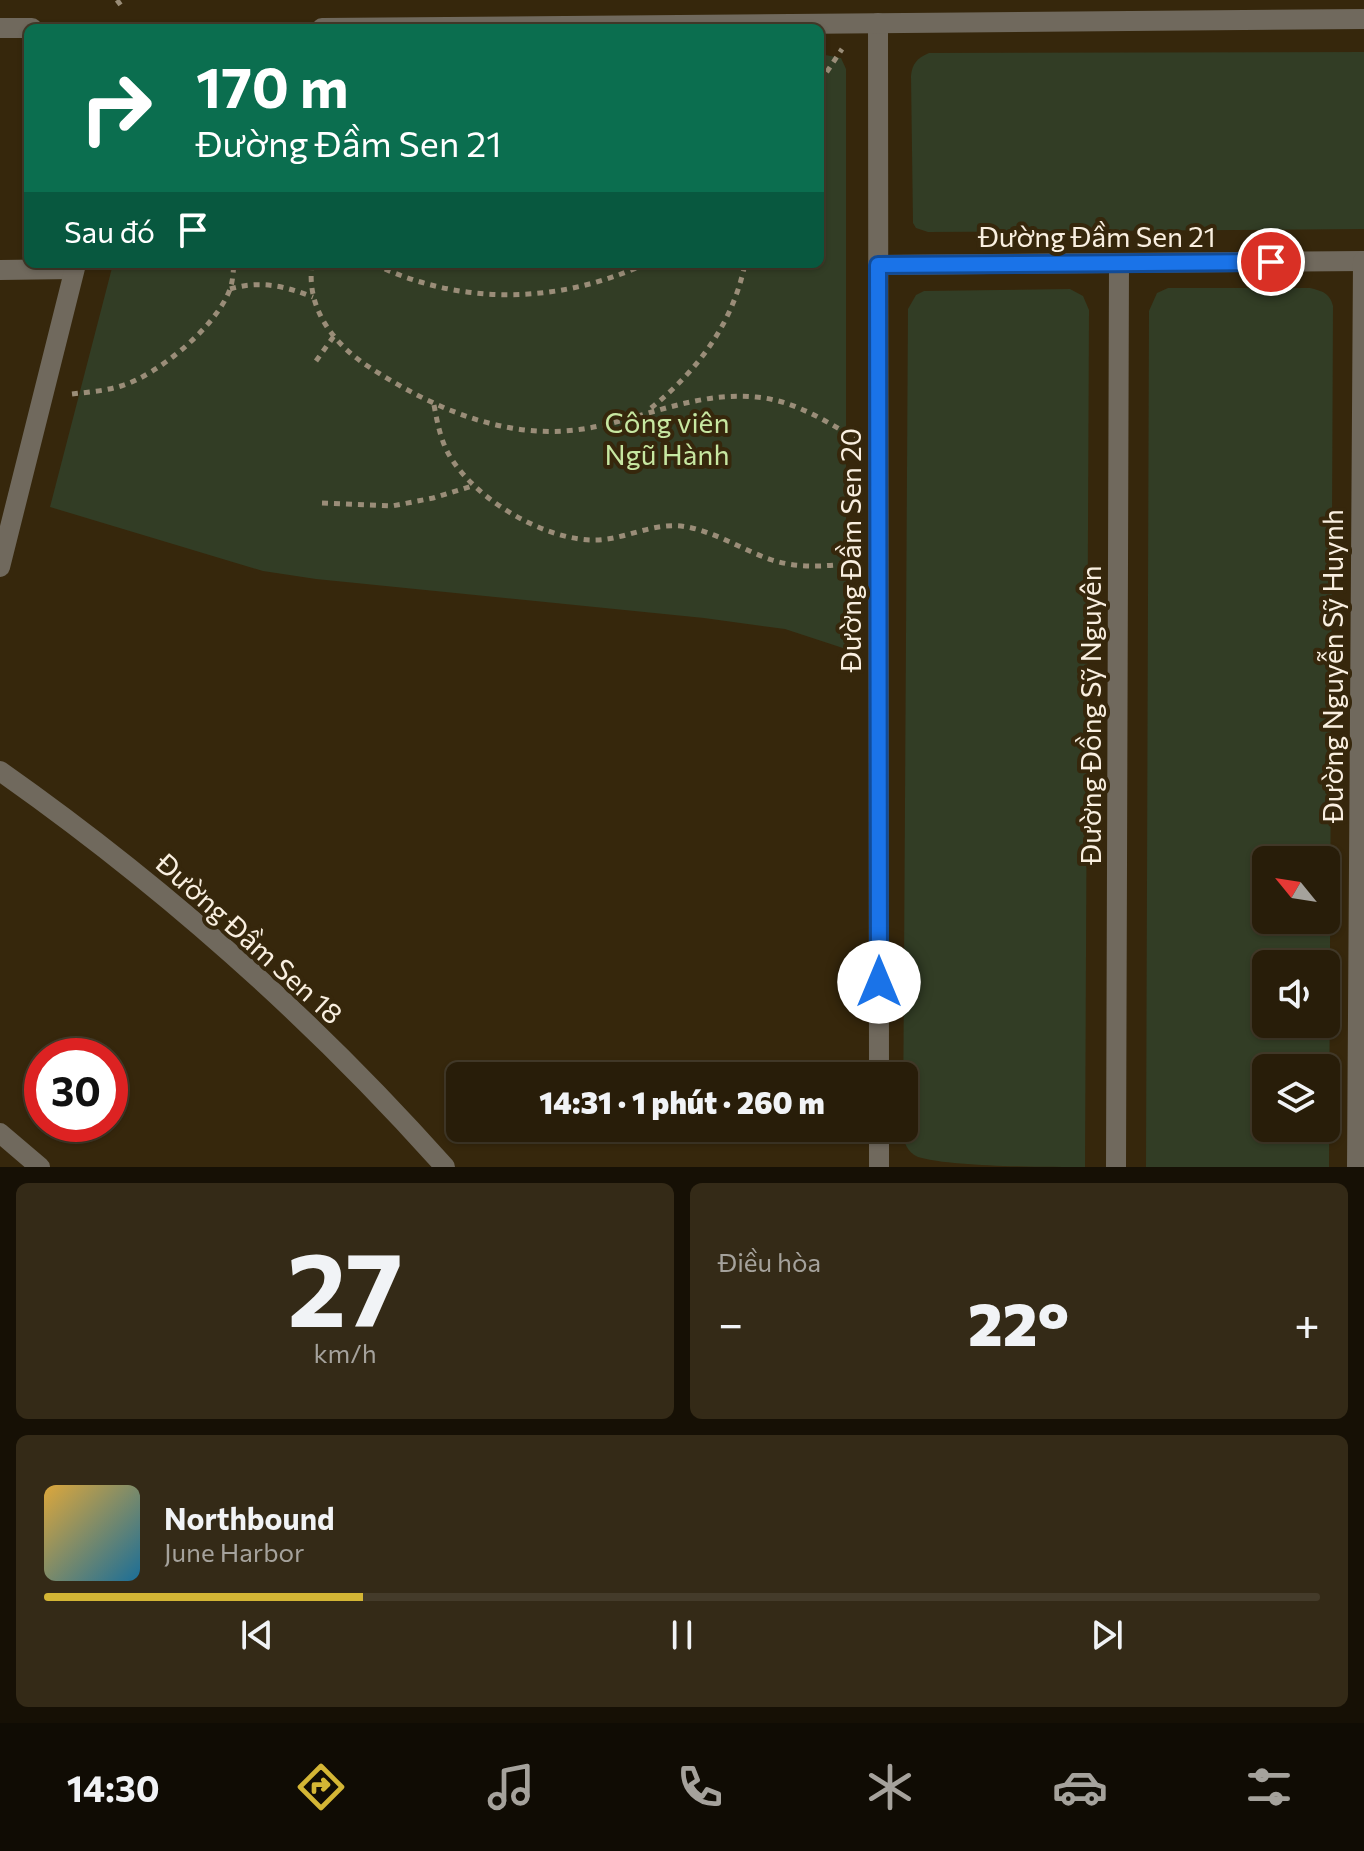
<!DOCTYPE html>
<html lang="vi">
<meta charset="utf-8">
<style>
:root{--surface:#281d09;--page:#342a17;--text:#f1f3f6;--muted:#a5a29c;--line:#443b2a;--accent:#d4b635}
body{margin:0;font-family:Commissioner,sans-serif;background:var(--page);color:var(--text);height:100vh;display:flex;flex-direction:column;font-size:30px;white-space:nowrap}
*{box-sizing:border-box;margin:0}
p{font-size:26px;color:var(--muted)}
.icon{flex:none;width:44px;height:44px;fill:none;stroke:currentColor;stroke-width:2;stroke-linecap:round;stroke-linejoin:round}
.map{position:relative;height:1167px;overflow:hidden}
.details{display:flex;flex-direction:column;gap:16px;padding:16px;background:#161005;flex:1}
.details>*{flex:none}
.hud{position:absolute;left:24px;top:24px;width:800px;height:244px;border-radius:12px;box-shadow:0 2px 6px #0004,0 0 0 2px var(--line);background:#0b6e4f;color:#fff;overflow:hidden}
.needle{width:52px;rotate:300deg}
.tools{position:absolute;left:1252px;top:846px;display:grid;gap:16px}
.tools a{display:grid;place-items:center;width:88px;height:88px;border-radius:12px;background:var(--surface);box-shadow:0 2px 6px #0004,0 0 0 2px var(--line);font-size:40px}
.speed{position:absolute;left:24px;top:1038px;display:flex;gap:16px;font-size:40px;font-weight:700;text-align:center}
.speed>*{display:grid;place-content:center;width:104px;height:104px;border-radius:50%;background:var(--surface);box-shadow:0 2px 6px #0004,0 0 0 2px var(--line);line-height:1}
.speed .limit{border:12px solid #d22;background:#fff;color:#111}
.pin{position:absolute;display:grid;place-items:center;width:68px;height:68px;color:#fff;margin:-34px;border:4px solid #fff;border-radius:50%;box-shadow:0 2px 8px #0007}
.me{position:absolute;width:88px;margin:-44px;rotate:0deg;stroke-linejoin:round;filter:drop-shadow(0 0 6px #0008)}
.turn{display:flex;align-items:center;gap:28px;height:168px;padding:0 40px;font-size:36px}
.turn .icon{width:104px;height:104px;stroke-width:2.5}
.turn b{display:block;font-size:56px;line-height:68px}
.then{display:flex;align-items:center;height:76px;padding:0 40px;background:#0003;gap:16px;font-size:30px}
.big{font-size:60px;font-weight:800;line-height:1.1}
.details .tile{flex:1;display:flex;flex-direction:column;justify-content:center;gap:12px;min-width:0;padding:0 28px;border-radius:12px;background:var(--page)}
.details .dial{align-items:center;gap:0}
.dial b{font-size:104px;line-height:1}
.song{display:flex;align-items:center;gap:24px}
.cover{width:96px;height:96px;border-radius:12px;background:linear-gradient(135deg,hsl(40 70% 55%),hsl(200 70% 35%))}
.played{height:8px;border-radius:4px;background:linear-gradient(90deg,var(--accent) 25%,var(--line) 25%)}
.keys{display:flex;justify-content:space-around;direction:ltr}
.heat{display:flex;justify-content:space-between;align-items:center;font-size:44px;direction:ltr}
.details .tiles{flex:1;display:grid;gap:16px;grid-template-columns:1fr 1fr}
.tile:last-child{grid-column:span 2}
.trip{position:absolute;left:446px;top:1062px;width:472px;height:80px;border-radius:12px;background:var(--surface);box-shadow:0 2px 6px #0004,0 0 0 2px var(--line);font-weight:800;line-height:80px;text-align:center}
.tabs{display:flex;height:128px;justify-content:space-around;align-items:center;background:#100c04;color:var(--muted)}
.tabs .icon{width:56px;height:56px}
.tabs .selected{color:var(--accent)}
.tabs b{font-size:36px;color:var(--text)}
.map>svg:first-child{display:block}
.green{fill:#323d25;fill-rule:evenodd}
.lines{fill:none;stroke-linecap:round;stroke-linejoin:round}
.path{stroke:#9a8d78;stroke-width:5;stroke-dasharray:6 6;stroke-linecap:butt}
.minor{stroke:#70695d;stroke-width:20}
.route-casing{stroke:#114b97;stroke-width:20}
.route{stroke:#1a73e8;stroke-width:14}
.labels{text-anchor:middle;dominant-baseline:central;stroke-width:8;stroke-linejoin:round;paint-order:stroke}
.street-label{font-size:28px;fill:#f9efe0;stroke:#36270c}
.park-label{font-size:28px;fill:#c7e7a1;stroke:#36270c}
</style>
<div class="map">
<svg width="1364" height="1167" viewBox="0 0 1364 1167">
<rect width="100%" height="100%" fill="#36270c"/>
<g class="green">
<path d="M1364 52V229L928 232 916 228 913 223 911 76C912 64 917 58 929 53Z"/>
<polygon points="820,54 841,58 846,69 846,649 785,629 704,618 316,579 263,571 50,507 113,264 820,264"/>
<path d="M1168 288H1310C1322 291 1330 293 1333 306L1329 1167H1146L1149 311 1157 293ZM1266 860H1326V920H1266ZM1266 964H1326V1024H1266ZM1266 1068H1326V1128H1266Z"/>
<path d="M1070 289 1083 296 1089 310 1085 1167C1043 1167 951 1167 918 1157 907 1152 904 1143 903 1132L908 309 916 295 924 291Z"/>
</g>
<g class="lines">
<g class="path">
<polyline points="117,0 122,7"/>
<polyline points="820,82 842,49"/>
<path d="M312 264C306 307 332 342 366 365 430 407 505 441 583 429 641 420 695 391 756 397 792 400 825 420 856 439"/>
<path d="M374 264C461 306 558 304 645 264"/>
<path d="M230 289C261 280 284 286 313 297"/>
<polyline points="316,361 334,336"/>
<path d="M72 394C88 392 105 391 121 386 158 375 217 326 230 289 233 281 233 272 234 264"/>
<path d="M434 405C437 421 440 437 447 451 470 496 541 539 592 540 622 541 650 523 681 526 713 530 742 550 772 560 800 569 828 566 856 563"/>
<path d="M651 408C698 370 732 325 745 264"/>
<polyline points="322,503 392,506 433,498 472,486"/>
</g>
<g class="minor">
<polyline points="878,23 879,1076"/>
<polyline points="0,28 32,28"/>
<polyline points="322,28 1364,19"/>
<polyline points="878,265 1364,261"/>
<polyline points="0,270 74,269"/>
<polyline points="0,567 76,264"/>
<path d="M0 771C162 885 313 1019 445 1167"/>
<polyline points="879,1128 879,1167"/>
<polyline points="0,1133 40,1167"/>
<polyline points="1116,1167 1119,264"/>
<polyline points="1357,1167 1363,261"/>
</g>
</g>
<g class="lines">
<g class="route-casing">
<polyline id="route" points="879,982 878,265 1271,262"/>
</g>
<use href="#route" class="route"/>
</g>
<g class="labels">
<g class="street-label">
<text x="1097" y="236">Đường Đầm Sen 21</text>
<text transform="translate(850 550) rotate(-90)">Đường Đầm Sen 20</text>
<text transform="translate(1332 666) rotate(-90)">Đường Nguyễn Sỹ Huynh</text>
<text transform="translate(1090 715) rotate(-90)">Đường Đồng Sỹ Nguyên</text>
<text transform="translate(250 938) rotate(42)">Đường Đầm Sen 18</text>
</g>
<g class="park-label">
<text x="667" y="422">Công viên<tspan x="667" dy="32">Ngũ Hành</tspan></text>
</g>
</g>
</svg>
<div class="tools">
<a><svg class="needle" viewBox="-14 -14 28 28"><path d="M0-13l5 13h-10z" fill="#e53935"/><path d="M0 13l5-13h-10z" fill="#a5a29c"/></svg></a>
<a><svg class="icon" aria-label="sound" viewBox="0 0 24 24"><path d="M4 9h4l5-4v14l-5-4H4zM17 9q2 3 0 6"/></svg></a>
<a><svg class="icon" aria-label="layers" viewBox="0 0 24 24"><path d="M12 4l9 5-9 5-9-5zM3 14l9 5 9-5"/></svg></a>
</div>
<div class="speed"><div class="limit">30</div></div>
<div class="pin" style="left:1271px;top:262px;background:#d93025"><svg class="icon" aria-label="arrive" viewBox="0 0 24 24"><path d="M6 21V4h12l-3 4 3 4H6"/></svg></div>
<svg class="me" style="left:879px;top:982px" viewBox="-20 -20 40 40"><circle r="19" fill="#fff"/><path d="M0-13L10 11 0 6-10 11z" fill="#1a73e8"/></svg>
<div class="trip">14:31 · 1 phút · 260 m</div>
<div class="hud">
<div class="turn"><svg class="icon" aria-label="right" viewBox="0 0 24 24"><path d="M7 20v-9h11M14 6l5 5-5 5"/></svg><div><b>170 m</b>Đường Đầm Sen 21</div></div>
<div class="then">Sau đó<svg class="icon" aria-label="arrive" viewBox="0 0 24 24"><path d="M6 21V4h12l-3 4 3 4H6"/></svg></div>
</div>
</div>
<section class="details">
<div class="tiles">
<div class="tile dial"><b>27</b><p>km/h</p></div>
<div class="tile"><p>Điều hòa</p>
<div class="heat"><a>−</a><b class="big">22°</b><a>+</a></div>
</div>
<div class="tile">
<div class="song"><i class="cover"></i><div><b>Northbound</b><p>June Harbor</p></div></div>
<div class="played"></div>
<div class="keys"><svg class="icon" aria-label="previous" viewBox="0 0 24 24"><path d="M18 5L8 12l10 7zM5 5v14"/></svg><svg class="icon" aria-label="pause" viewBox="0 0 24 24"><path d="M8 5v14M16 5v14"/></svg><svg class="icon" aria-label="next" viewBox="0 0 24 24"><path d="M6 5l10 7-10 7zM19 5v14"/></svg></div>
</div>
</div>
</section>
<nav class="tabs">
<b>14:30</b>
<svg class="icon selected" aria-label="directions" viewBox="0 0 24 24"><path d="M12 3l9 9-9 9-9-9zM9 14v-3h6M13 9l2 2-2 2"/></svg>
<svg class="icon" aria-label="music" viewBox="0 0 24 24"><path d="M9 18V5l10-2v13"/><circle cx="6" cy="18" r="3"/><circle cx="16" cy="16" r="3"/></svg>
<svg class="icon" aria-label="phone" viewBox="0 0 24 24"><path d="M5 4h4l2 5-3 2q2 4 5 5l2-3 5 2v4C11 20 4 13 5 4z"/></svg>
<svg class="icon" aria-label="climate" viewBox="0 0 24 24"><path d="M12 3v18M4 7l16 10M4 17L20 7"/></svg>
<svg class="icon" aria-label="car" viewBox="0 0 24 24"><path d="M5 17H2v-5l4-1 3-4h7l3 4 3 1v5h-3M9 17h6M6 11h13"/><circle cx="7" cy="17" r="2"/><circle cx="17" cy="17" r="2"/></svg>
<svg class="icon" aria-label="filters" viewBox="0 0 24 24"><path d="M4 7h16M4 17h16"/><circle cx="9" cy="7" r="2"/><circle cx="15" cy="17" r="2"/></svg>
</nav>
